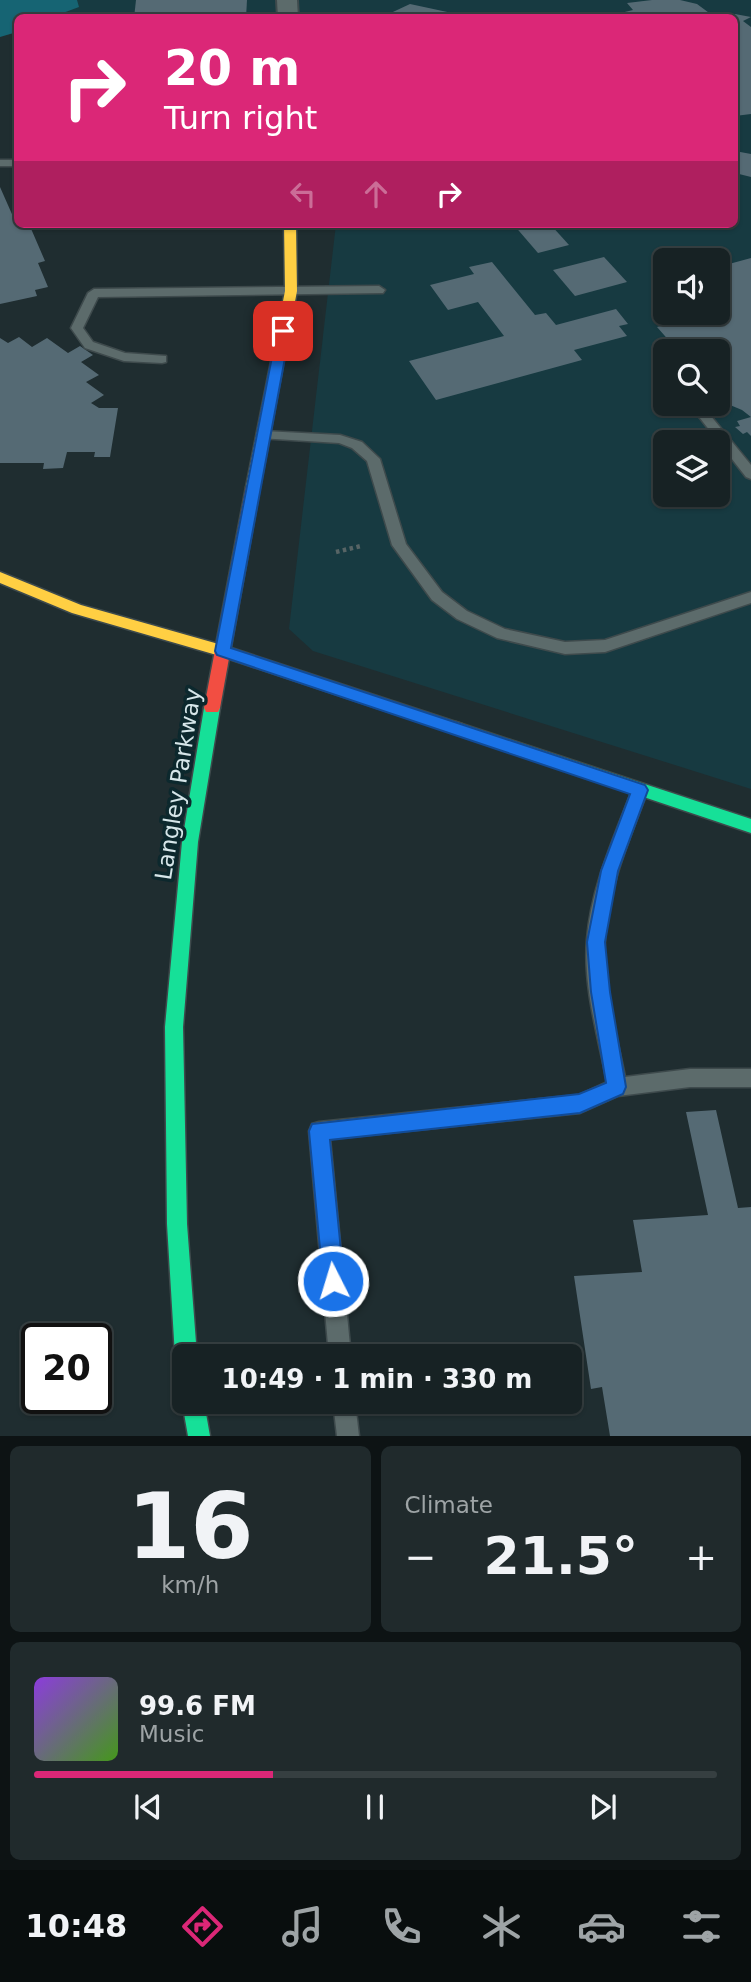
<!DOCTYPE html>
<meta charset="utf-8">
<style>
:root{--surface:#172224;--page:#202a2c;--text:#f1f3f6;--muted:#9ea4a6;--line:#363f41;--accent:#db2777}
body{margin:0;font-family:"DejaVu Sans",sans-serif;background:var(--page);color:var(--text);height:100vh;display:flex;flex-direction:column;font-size:26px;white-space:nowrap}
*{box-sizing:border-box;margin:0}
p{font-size:23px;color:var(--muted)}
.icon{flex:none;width:38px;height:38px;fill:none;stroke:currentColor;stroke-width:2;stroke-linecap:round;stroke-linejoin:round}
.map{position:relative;height:1436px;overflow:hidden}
.side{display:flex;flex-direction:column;gap:10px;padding:10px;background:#0d1314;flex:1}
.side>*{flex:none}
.banner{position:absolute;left:14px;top:14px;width:724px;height:214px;border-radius:10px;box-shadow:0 2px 5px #0004,0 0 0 2px var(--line);background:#db2777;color:#fff;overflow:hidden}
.buttons{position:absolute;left:653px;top:248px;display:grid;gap:14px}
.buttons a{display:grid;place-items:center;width:77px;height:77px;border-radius:10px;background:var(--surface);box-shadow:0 2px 5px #0004,0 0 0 2px var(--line);font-size:35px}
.speed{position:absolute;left:21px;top:1323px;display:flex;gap:14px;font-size:35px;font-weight:700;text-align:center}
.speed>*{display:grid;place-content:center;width:91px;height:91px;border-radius:50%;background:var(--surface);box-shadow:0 2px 5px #0004,0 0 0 2px var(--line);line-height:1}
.speed .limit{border:4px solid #111;border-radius:10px;background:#fff;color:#111}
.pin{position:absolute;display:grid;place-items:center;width:60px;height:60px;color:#fff;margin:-30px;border-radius:14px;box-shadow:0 4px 10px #0006}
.me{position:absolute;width:77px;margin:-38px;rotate:355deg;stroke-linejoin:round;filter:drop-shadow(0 0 5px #0008)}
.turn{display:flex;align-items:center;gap:24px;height:147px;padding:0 35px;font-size:32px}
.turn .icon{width:91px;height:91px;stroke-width:2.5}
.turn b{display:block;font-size:49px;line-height:60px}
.lanes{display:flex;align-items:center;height:66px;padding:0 35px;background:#0003;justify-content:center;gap:35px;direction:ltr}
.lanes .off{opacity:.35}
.big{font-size:52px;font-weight:600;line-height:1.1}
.side .tile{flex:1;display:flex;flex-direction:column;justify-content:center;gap:10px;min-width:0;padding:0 24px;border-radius:10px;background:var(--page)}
.side .dial{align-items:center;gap:0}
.dial b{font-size:91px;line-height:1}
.song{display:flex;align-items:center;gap:21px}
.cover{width:84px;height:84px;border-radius:10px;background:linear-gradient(135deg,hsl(270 70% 55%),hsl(100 70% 35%))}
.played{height:7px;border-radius:4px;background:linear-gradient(90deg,var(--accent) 35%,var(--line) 35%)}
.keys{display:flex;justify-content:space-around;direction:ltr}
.heat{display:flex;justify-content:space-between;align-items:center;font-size:38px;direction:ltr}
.side .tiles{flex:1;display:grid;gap:10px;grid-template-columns:1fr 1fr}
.tile:last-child{grid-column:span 2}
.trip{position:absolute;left:172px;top:1344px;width:410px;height:70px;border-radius:10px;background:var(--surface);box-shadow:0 2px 5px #0004,0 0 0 2px var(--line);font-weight:600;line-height:70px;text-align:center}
.menu{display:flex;height:112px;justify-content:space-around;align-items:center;background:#090e0e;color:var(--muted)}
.menu .icon{width:49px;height:49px}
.menu .selected{color:var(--accent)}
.menu b{font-size:32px;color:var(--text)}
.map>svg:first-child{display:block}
.built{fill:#173a41;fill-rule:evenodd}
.forest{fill:#166473}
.building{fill:#556a74}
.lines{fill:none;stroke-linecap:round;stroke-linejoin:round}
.lane-casing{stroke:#3e4a4c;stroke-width:3}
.street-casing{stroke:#3e4a4c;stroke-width:4}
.fast-casing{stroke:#3e4a4c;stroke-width:3}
.slow-casing{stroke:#3e4a4c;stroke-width:3}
.jam-casing{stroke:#3e4a4c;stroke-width:3}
.path{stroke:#576465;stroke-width:4.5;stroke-dasharray:3.5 3.5;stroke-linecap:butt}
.lane{fill:#5c6b6b;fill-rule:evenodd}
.street{fill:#5c6b6b;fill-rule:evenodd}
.fast{fill:#16e098;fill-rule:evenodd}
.slow{fill:#ffcf43;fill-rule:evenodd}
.jam{fill:#f24e42;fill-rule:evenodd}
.route{fill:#1a73e8;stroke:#114b97;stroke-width:2}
.labels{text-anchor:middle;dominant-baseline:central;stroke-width:7;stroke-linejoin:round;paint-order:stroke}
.street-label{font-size:23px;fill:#d6e6e9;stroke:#0c282d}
</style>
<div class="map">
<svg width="751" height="1436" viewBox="0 0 751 1436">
<rect width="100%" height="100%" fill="#1f2d30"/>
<path class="built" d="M34 0H751V789L313 651 289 629 336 224H735V18H41ZM665 261H718V313H665ZM665 352H718V404H665ZM665 443H718V495H665Z"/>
<polygon class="forest" points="0,0 77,0 79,7 52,17 18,18 17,32 0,37"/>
<g class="building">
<polygon points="136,0 247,0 246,18 134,18"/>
<polygon points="652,0 680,0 697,4 716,18 600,18 633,10 627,3"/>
<polygon points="410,4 466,16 466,18 380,18"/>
<polygon points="735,14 751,17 743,21 751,27 751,114 735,116 735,18 723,16"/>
<polygon points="735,151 751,154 751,177 735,173"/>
<polygon points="0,187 15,221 18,218 18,224 29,224 45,261 38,263 48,287 35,290 37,296 0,304"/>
<polygon points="513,224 550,224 569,245 538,253"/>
<polygon points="604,257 627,282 575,296 553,270"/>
<polygon points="751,258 751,417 742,410 718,400 724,383 718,376 718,359 729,356 717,343 679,352 657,327 693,317 689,313 718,313 718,267"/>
<polygon points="492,262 535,315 546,313 556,325 616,309 628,324 619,326 627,336 574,350 582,360 436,400 409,361 504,336 478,302 448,310 430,285 474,274 469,267"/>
<polygon points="19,337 32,347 47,338 68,353 80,346 93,355 81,362 99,375 86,382 104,395 91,403 99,408 118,408 110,457 94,457 95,452 67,452 63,468 43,469 44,463 0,463 0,338 8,343"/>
<polygon points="751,417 751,436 747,432 743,434 735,427 740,426 737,421"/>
<polygon points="716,1110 738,1208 751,1207 751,1436 610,1436 602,1387 591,1389 574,1276 642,1272 633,1220 708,1215 686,1112"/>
</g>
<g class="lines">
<g class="lane-casing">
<g id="lane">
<rect x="0" y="160" width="18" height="6"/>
<polygon points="379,286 385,290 383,293 98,297 83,328 93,342 125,353 166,356 166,362 162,363 124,361 85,348 71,328 88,293 94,289"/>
<polygon points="689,404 701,404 751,465 751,479 746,477"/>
<polygon points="264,431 340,435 362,442 380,459 406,544 442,592 467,611 505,629 565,642 605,640 751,592 751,603 605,652 565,654 497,638 457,619 432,600 392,545 367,461 352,448 339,443 259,438 259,432"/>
<path d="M640 783 646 785 648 790C630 838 608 887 605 939 602 985 616 1032 625 1077L690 1069H751V1087H690L618 1096 580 1113 330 1139 351 1356H329L309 1131 312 1124 319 1122 579 1095 607 1082C598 1036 583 987 587 939 591 887 614 838 632 790L634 785Z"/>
<polygon points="333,1402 355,1402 359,1436 337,1436"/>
</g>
</g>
<g class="street-casing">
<polygon id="street" points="277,0 297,0 298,18 278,18"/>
</g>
<g class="fast-casing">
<g id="fast">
<polygon points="212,702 218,704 220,708 198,842 183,1027 187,1224 197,1356 184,1356 184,1366 178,1364 175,1356 167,1224 165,1027 182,842 204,708 206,704"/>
<polygon points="456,722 751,819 751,833 450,732 448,728 450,724"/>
<polygon points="184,1398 184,1402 204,1402 210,1436 188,1436 182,1402"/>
</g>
</g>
<g class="slow-casing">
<g id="slow">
<polygon points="284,224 296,224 297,291 260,487 253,492 246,487 285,291"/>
<polygon points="0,572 81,605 222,645 462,724 464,728 462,732 456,734 220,656 72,613 0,583"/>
</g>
</g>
<g class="jam-casing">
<polygon id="jam" points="253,482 260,487 220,708 218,712 206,712 204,708 246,487"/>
</g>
<polyline class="path" points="336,552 361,546"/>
<use href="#lane" class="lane"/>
<use href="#street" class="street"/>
<use href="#fast" class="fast"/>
<use href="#slow" class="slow"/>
<use href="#jam" class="jam"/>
</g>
<polygon class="route" points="283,327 290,331 231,648 645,785 648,790 618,871 605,942 610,992 626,1087 623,1094 580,1113 330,1140 344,1281 340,1289 333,1292 326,1289 323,1281 309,1131 312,1124 579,1094 606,1083 591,992 587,942 601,871 630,794 217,655 215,651 277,331"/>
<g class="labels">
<g class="street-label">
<text transform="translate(178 784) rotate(-81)">Langley Parkway</text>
</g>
</g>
</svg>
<div class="buttons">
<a><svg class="icon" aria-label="sound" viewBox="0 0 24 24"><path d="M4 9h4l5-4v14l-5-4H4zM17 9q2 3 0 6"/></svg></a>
<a><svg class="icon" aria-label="search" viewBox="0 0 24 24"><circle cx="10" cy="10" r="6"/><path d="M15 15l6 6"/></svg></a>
<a><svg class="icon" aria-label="layers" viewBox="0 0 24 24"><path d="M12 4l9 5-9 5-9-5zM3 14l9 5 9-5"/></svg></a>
</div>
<div class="speed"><div class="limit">20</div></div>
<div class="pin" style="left:283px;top:331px;background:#d93025"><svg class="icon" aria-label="arrive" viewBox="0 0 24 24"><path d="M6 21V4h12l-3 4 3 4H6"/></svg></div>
<svg class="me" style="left:333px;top:1281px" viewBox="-20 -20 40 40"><circle r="17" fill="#1a73e8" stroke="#fff" stroke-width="3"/><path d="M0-11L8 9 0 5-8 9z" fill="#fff"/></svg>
<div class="trip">10:49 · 1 min · 330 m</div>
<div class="banner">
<div class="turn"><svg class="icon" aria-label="right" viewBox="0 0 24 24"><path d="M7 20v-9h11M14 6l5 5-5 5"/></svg><div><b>20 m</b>Turn right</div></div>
<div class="lanes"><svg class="icon off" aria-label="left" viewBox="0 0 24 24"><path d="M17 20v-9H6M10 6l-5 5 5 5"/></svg><svg class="icon off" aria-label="ahead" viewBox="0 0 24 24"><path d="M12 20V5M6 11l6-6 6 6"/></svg><svg class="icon" aria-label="right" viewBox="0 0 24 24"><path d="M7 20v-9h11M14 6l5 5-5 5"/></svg></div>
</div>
</div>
<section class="side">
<div class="tiles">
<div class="tile dial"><b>16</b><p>km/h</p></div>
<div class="tile"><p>Climate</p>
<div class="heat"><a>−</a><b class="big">21.5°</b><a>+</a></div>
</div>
<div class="tile">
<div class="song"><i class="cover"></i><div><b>99.6 FM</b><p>Music</p></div></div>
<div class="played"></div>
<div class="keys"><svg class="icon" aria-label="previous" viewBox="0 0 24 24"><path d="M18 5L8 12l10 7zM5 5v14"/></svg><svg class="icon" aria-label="pause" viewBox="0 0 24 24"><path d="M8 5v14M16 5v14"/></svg><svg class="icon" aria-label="next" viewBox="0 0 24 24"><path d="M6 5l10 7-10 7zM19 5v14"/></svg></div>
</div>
</div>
</section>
<nav class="menu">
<b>10:48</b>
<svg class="icon selected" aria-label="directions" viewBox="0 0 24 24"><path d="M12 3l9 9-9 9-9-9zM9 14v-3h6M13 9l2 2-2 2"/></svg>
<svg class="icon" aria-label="music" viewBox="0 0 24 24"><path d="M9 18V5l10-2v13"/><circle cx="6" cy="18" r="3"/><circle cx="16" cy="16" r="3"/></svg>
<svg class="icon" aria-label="phone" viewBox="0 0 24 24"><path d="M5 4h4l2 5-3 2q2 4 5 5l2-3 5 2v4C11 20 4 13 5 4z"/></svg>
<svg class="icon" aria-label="climate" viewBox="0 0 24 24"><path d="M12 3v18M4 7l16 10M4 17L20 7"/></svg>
<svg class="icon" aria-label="car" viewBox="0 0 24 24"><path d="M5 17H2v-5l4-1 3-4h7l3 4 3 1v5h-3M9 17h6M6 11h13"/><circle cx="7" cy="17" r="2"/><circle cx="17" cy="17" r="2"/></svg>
<svg class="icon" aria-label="filters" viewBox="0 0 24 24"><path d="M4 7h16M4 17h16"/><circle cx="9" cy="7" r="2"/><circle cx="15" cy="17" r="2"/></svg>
</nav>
